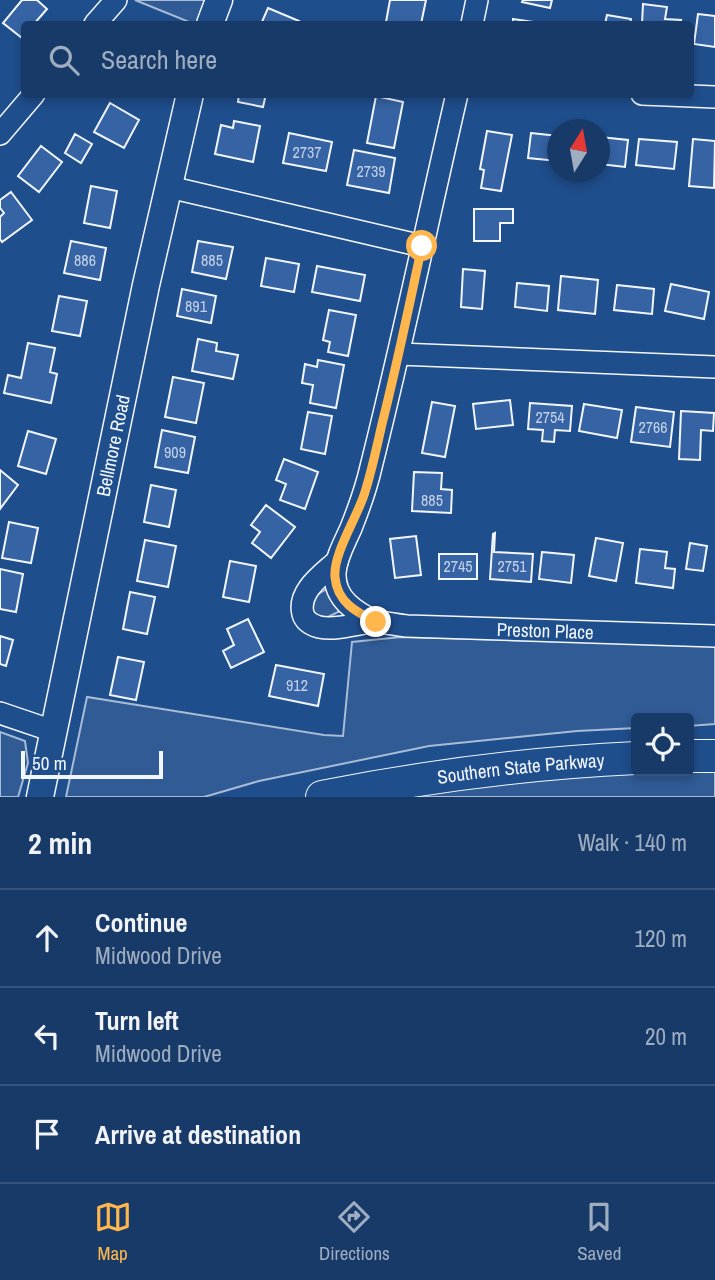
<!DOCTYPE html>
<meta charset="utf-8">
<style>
:root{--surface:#173a69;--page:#20416f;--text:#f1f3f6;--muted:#9eadc0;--line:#36547d;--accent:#ffb74d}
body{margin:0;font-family:"Archivo Narrow",sans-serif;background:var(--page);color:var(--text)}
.controls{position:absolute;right:21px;bottom:21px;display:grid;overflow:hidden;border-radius:7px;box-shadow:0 4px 10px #0003}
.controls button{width:63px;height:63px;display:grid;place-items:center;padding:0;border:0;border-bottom:2px solid var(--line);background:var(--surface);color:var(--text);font:35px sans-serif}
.compass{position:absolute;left:547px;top:119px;width:63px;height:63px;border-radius:50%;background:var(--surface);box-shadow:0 4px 10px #0003;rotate:11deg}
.scale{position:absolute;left:21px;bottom:18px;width:142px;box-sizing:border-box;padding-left:7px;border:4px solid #f2f6ff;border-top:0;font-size:19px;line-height:24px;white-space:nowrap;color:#f2f6ff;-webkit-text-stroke:5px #1f4e8c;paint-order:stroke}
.stop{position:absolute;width:21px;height:21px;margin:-16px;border:5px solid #ffb74d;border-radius:50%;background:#fff}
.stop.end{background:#ffb74d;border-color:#fff;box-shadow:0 2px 7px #0008}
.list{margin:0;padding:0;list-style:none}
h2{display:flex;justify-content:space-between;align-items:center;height:91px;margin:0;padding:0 28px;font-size:30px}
h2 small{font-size:23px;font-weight:400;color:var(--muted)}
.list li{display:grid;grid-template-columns:46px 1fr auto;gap:21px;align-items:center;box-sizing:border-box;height:98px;padding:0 28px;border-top:2px solid var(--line)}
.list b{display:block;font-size:26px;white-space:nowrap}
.list p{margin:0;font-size:23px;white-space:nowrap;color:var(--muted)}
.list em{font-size:23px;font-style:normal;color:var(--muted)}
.icon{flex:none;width:38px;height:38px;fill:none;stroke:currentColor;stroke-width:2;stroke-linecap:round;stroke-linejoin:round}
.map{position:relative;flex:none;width:715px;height:797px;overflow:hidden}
.search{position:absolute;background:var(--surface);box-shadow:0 4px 10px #0003;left:21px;right:21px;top:21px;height:77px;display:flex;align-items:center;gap:18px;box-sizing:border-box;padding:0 24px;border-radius:7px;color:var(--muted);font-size:26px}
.sheet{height:385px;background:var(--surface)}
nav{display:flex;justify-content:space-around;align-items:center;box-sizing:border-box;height:98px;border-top:2px solid var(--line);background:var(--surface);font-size:19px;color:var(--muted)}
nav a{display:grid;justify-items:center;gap:4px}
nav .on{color:var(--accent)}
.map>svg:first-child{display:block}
</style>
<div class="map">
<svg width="715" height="797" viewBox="0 0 715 797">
<rect width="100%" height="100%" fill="#1f4e8c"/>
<path fill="#305b95" stroke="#a8bbd7" stroke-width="2" d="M135 0H207L199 24H194Z
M330 587 342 610 326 618 313 615 310 603 315 596Z
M401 637 715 646V724L689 726V718H636V728L577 731 429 746 259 781 204 797H66L87 697 324 735 343 736 352 642Z
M0 732 25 741 28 763 18 797H0Z
M715 768V797H403C483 785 564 777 645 771 668 769 692 770 715 768Z"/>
<path fill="#3563a3" stroke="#f2f6ff" stroke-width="2" d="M22 0H37L47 9 34 24H24V35L22 38 3 23Z
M390 0H426L421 24H397L386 22Z
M523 0H552L550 8 522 2Z
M643 4 667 7 665 19 681 20 680 24H642Z
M268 8 299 21 297 24H261Z
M698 14 715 16V47L694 44Z
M607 15 631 19 630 24H605Z
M513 19 547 24H513Z
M239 94H266L263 107 238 102Z
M376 96 403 102 394 148 367 143Z
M110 103 139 120 124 148 94 132Z
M234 121 260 126 253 162 215 154 221 125 233 128Z
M487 131 512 135 501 191 481 188 484 170 480 169Z
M289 133 332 142 326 171 283 163Z
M531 133 558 136V161L528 158Z
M75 134 92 144 81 163 65 153Z
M600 137 628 140 625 167 600 164Z
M639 139 677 142 674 169 636 165Z
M693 139 715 141 714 188 689 186Z
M41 146 62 162 39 192 18 176Z
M354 150 395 158 389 193 347 185Z
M91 186 117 191 110 228 84 223Z
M11 192 32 220 2 242 0 239V217L4 213 0 208V200Z
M474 209H513V223H500V241H474Z
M71 241 106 248 100 280 64 273Z
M198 241 233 247 226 279 192 272Z
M266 258 299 264 294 292 261 286Z
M317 266 365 275 360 301 312 292Z
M463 269 485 271 482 309 461 307Z
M561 276 598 280 595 314 558 310Z
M517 283 549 286 547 311 515 307Z
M671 284 709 292 704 319 665 311Z
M617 285 654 289 652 314 614 310Z
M182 289 216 296 211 323 177 316Z
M59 296 87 301 80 336 52 331Z
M329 310 356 315 348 356 328 352 330 342 323 340Z
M198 339 217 343 216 351 238 355 233 379 192 371Z
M28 343 55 348 50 372 57 374 51 403 4 393 8 375 21 378Z
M318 360 344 365 336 408 310 403 313 385 302 383 305 364 317 367Z
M173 377 204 383 196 423 165 417Z
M510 400 513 425 476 429 473 404Z
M432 402 455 406 445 457 422 453Z
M530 403 572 406 570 431 555 430 554 442 542 441 543 430 528 429Z
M584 404 622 410 617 438 579 431Z
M636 407 674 412 670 447 631 442Z
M681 411 714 413 713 431 701 430 700 460 679 459Z
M308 412 332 416 325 454 301 449Z
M162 430 195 437 188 473 155 467Z
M28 431 56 439 46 474 18 466Z
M284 459 318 472 305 509 280 500 286 484 276 480Z
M0 470 18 485 0 509Z
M414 472 442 473 441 489 452 490 451 513 412 511Z
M151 485 176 490 169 527 144 522Z
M266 505 295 527 271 558 252 543 260 532 251 525Z
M9 522 38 528 31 563 2 558Z
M495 533 494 552 533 554 531 582 490 579 493 534Z
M416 536 421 575 395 578 390 539Z
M596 538 623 543 616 581 589 576Z
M145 540 176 546 168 587 137 581Z
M690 543 707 546 703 571 686 569Z
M640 549 667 552 665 568 675 569 673 588 636 583Z
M542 552 574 555 571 583 539 579Z
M439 554H477V579H439Z
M230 561 256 566 249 602 223 597Z
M0 569 23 574 16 612 0 609Z
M130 592 155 597 147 634 123 629Z
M248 619 264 652 231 668 223 651 234 645 227 629Z
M0 636 13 640 6 666 0 664Z
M118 657 144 662 136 700 110 695Z
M276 665 324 674 318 706 269 696Z"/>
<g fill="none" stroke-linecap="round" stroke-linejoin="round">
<g stroke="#f2f6ff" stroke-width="24">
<g id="minor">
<path d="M95 24 116 0"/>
<path d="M472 24 477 0"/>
<path d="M642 94 715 97"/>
<path d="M0 134 34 94"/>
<path d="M169 187 422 246"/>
<path d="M399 354 715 367"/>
<path id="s1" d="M337 561C323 574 297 591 303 614 305 621 312 625 319 627 337 631 356 623 374 622 385 622 396 625 407 626L715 636"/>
<path d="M376 622C355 612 334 599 335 573 336 557 345 542 351 528 359 508 366 489 371 467 402 344 428 219 457 94"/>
<path d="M0 713 53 731"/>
</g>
</g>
<g stroke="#f2f6ff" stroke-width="29">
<g id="major">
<path d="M210 24 219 0"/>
<path id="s2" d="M40 797 146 285 190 94"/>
</g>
</g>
<g stroke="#f2f6ff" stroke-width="34">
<g id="highway">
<path d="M689 756H715"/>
<path id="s3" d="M322 797C427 776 529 763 636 758"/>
</g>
</g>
<use href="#minor" stroke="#1f4e8c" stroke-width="21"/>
<use href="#major" stroke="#1f4e8c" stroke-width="26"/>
<use href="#highway" stroke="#1f4e8c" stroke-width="32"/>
</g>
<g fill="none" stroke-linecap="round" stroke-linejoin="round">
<path stroke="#ffb74d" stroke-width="9" d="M376 622C356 612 337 602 335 577 333 553 358 516 365 492 372 470 377 446 382 424 397 365 409 306 422 246"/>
</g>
<g text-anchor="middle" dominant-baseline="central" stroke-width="5" stroke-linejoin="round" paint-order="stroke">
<g font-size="16" fill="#c3d1e8">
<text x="307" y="152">2737</text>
<text x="371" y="171">2739</text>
<text x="85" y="260">886</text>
<text x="212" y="260">885</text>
<text x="196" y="306">891</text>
<text x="550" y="417">2754</text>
<text x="653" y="427">2766</text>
<text x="175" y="452">909</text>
<text x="432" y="500">885</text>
<text x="458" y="566">2745</text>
<text x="512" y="566">2751</text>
<text x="297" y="685">912</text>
</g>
<g font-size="19" fill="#f2f6ff" stroke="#1f4e8c">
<text stroke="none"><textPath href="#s2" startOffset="359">Bellmore Road</textPath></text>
<text stroke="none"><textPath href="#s1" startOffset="315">Preston Place</textPath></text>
<text stroke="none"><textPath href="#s3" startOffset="201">Southern State Parkway</textPath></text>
</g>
</g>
</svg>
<div class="controls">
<button><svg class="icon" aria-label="locate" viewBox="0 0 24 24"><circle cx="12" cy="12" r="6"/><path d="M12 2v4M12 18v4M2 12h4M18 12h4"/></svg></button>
</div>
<svg class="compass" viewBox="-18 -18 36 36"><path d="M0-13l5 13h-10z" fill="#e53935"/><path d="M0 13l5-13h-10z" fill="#9eadc0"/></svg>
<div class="scale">50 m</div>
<div class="stop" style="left:422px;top:246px"></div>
<div class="stop end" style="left:376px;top:622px"></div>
<div class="search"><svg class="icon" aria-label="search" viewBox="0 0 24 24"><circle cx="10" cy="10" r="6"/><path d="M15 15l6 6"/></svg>Search here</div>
</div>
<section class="sheet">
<h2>2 min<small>Walk · 140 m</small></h2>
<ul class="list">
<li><svg class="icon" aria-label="ahead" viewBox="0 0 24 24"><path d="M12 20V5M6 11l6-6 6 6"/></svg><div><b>Continue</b><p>Midwood Drive</p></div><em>120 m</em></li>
<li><svg class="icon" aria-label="left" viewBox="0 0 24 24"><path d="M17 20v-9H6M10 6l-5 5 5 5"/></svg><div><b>Turn left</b><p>Midwood Drive</p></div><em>20 m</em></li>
<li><svg class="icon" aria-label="arrive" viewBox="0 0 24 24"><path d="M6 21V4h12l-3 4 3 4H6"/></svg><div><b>Arrive at destination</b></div></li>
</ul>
</section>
<nav>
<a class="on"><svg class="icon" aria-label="map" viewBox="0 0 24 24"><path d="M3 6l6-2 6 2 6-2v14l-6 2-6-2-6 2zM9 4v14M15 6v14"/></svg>Map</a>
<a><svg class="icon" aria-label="directions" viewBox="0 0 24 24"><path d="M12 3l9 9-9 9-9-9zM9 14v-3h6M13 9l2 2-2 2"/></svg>Directions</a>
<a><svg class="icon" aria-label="saved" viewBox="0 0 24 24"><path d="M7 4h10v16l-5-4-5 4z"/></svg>Saved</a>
</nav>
